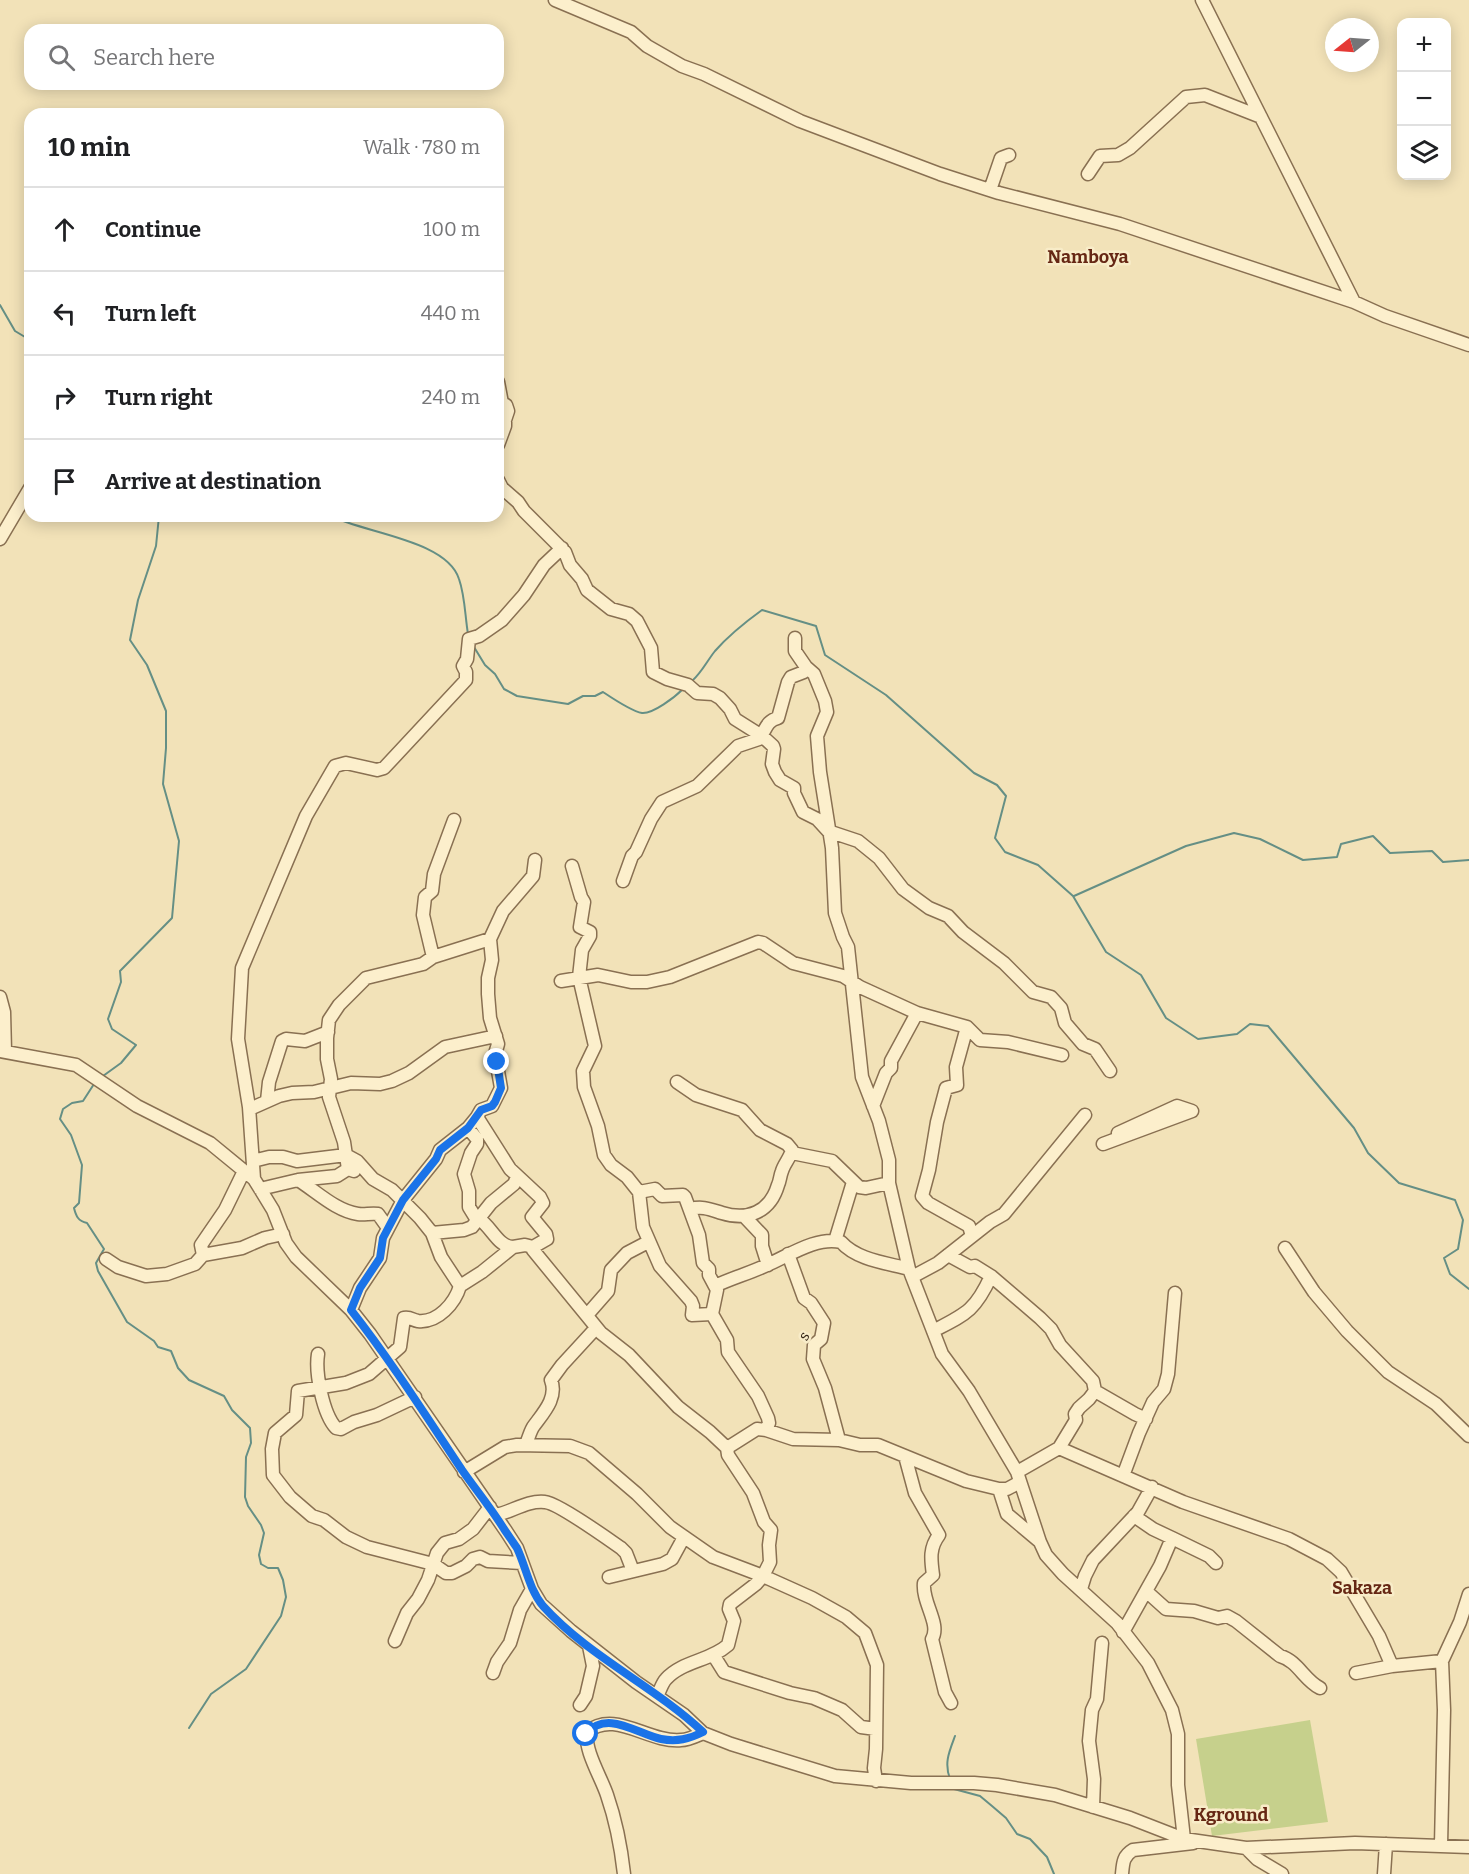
<!DOCTYPE html>
<meta charset="utf-8">
<style>
:root{--surface:#fff;--page:#f6f6f6;--text:#202124;--muted:#757577;--line:#e0e0e0}
body{margin:0;font-family:Bitter,serif;background:var(--page);color:var(--text)}
.controls{position:absolute;right:18px;top:18px;display:grid;overflow:hidden;border-radius:12px;box-shadow:0 3px 15px #0003}
.controls button{width:54px;height:54px;display:grid;place-items:center;padding:0;border:0;border-bottom:2px solid var(--line);background:var(--surface);color:var(--text);font:30px sans-serif}
.compass{position:absolute;left:1325px;top:18px;width:54px;height:54px;border-radius:50%;background:var(--surface);box-shadow:0 3px 15px #0003;rotate:253deg}
.stop{position:absolute;width:18px;height:18px;margin:-14px;border:4px solid #1a73e8;border-radius:50%;background:#fff}
.stop.end{background:#1a73e8;border-color:#fff;box-shadow:0 2px 6px #0008}
.list{margin:0;padding:0;list-style:none}
h2{display:flex;justify-content:space-between;align-items:center;height:78px;margin:0;padding:0 24px;font-size:26px}
h2 small{font-size:20px;font-weight:400;color:var(--muted)}
.list li{display:grid;grid-template-columns:39px 1fr auto;gap:18px;align-items:center;box-sizing:border-box;height:84px;padding:0 24px;border-top:2px solid var(--line)}
.list b{display:block;font-size:22px;white-space:nowrap}
.list em{font-size:20px;font-style:normal;color:var(--muted)}
.icon{flex:none;width:33px;height:33px;fill:none;stroke:currentColor;stroke-width:2;stroke-linecap:round;stroke-linejoin:round}
.map{position:relative;flex:none;width:1469px;height:1874px;overflow:hidden}
.search{position:absolute;background:var(--surface);box-shadow:0 3px 15px #0003;left:24px;top:24px;width:480px;height:66px;display:flex;align-items:center;gap:15px;box-sizing:border-box;padding:0 21px;border-radius:18px;color:var(--muted);font-size:22px}
.panel{position:absolute;background:var(--surface);box-shadow:0 3px 15px #0003;left:24px;top:108px;width:480px;height:414px;border-radius:18px}
.map>svg:first-child{display:block}
</style>
<div class="map">
<svg width="1469" height="1874" viewBox="0 0 1469 1874">
<rect width="100%" height="100%" fill="#f2e2b8"/>
<path fill="#c6d08c" d="M1310 1720 1328 1822 1212 1836 1196 1739Z"/>
<g fill="none" stroke-linecap="round" stroke-linejoin="round">
<path stroke="#658f85" stroke-width="2" d="M0 305 15 331 30 340
M331 516C364 533 447 540 459 579 465 596 465 616 468 634
M474 647 485 665 495 674 504 689 517 696 568 704 583 696H595L603 692C612 698 631 711 642 713 653 714 675 697 683 689
M692 681C702 672 707 661 715 651 729 635 744 623 762 610L816 626 825 655 886 695 974 773 997 785 1006 796 995 838 1005 852 1038 865 1073 896 1106 952 1141 975 1166 1018 1198 1039 1237 1034 1250 1024 1268 1026 1354 1128 1368 1153 1399 1183 1455 1200 1463 1220 1458 1249 1444 1258 1450 1274 1469 1289
M1074 896 1186 846 1234 833 1260 839 1303 860 1337 857 1341 844 1373 836 1390 853 1432 851 1443 862 1469 860
M103 1076 121 1063 136 1045 112 1029 108 1019 121 982 120 971 172 918 179 841 163 784 166 748V711L147 665 130 640 138 600 156 546 159 516
M94 1084 83 1101 72 1103 63 1109 60 1119 71 1135 82 1165 79 1203 74 1208C76 1216 78 1221 87 1223L104 1249 96 1263 98 1271 127 1322 154 1341 158 1347 171 1351 178 1368 189 1380 224 1396 232 1410 250 1428 251 1443 246 1457 245 1497 248 1506 261 1525 264 1533 259 1555 261 1564 268 1568H278L283 1580 286 1597 281 1616 246 1669 211 1694 189 1728
M950 1779C944 1763 949 1752 955 1736
M953 1787 954 1789 980 1796 992 1806 1006 1818 1017 1834 1030 1839 1047 1857 1054 1874"/>
<g stroke="#897052" stroke-width="15">
<path id="minor" d="M555 0 631 32 647 46 682 66 704 74 800 121 940 174 999 193 1120 224 1354 302 1385 316 1469 345
M1202 0 1354 302
M1088 174 1100 156 1118 155 1130 148 1186 97 1205 95 1261 117
M990 190 1001 158 1009 155
M498 382 502 403 506 405 508 411 505 420V426L498 445
M498 480 502 488 518 502 524 511 565 552 570 565 582 579 587 590 611 609 629 614 637 621 651 648 653 672 667 679 688 685 697 693 713 694 720 698 730 709 735 719 762 736 773 746 774 749 772 764 775 772 780 780 794 788V793L803 812 817 819 828 831 858 841 879 858 903 889 929 908 948 916 963 932 1004 963 1033 992 1051 997 1061 1008 1065 1023 1083 1044 1095 1049 1110 1071
M0 539 30 488
M795 638V651L806 667 814 674 825 701 827 712 817 736 820 772 832 848 835 913 843 937 848 947 862 1077 879 1121 889 1160V1183L909 1269 942 1354 969 1391 1017 1472 1059 1448 1076 1420 1075 1414 1079 1408 1089 1399 1095 1391
M535 860 533 876 503 911 490 939 492 960 488 978V994L490 1018 498 1044 495 1054 501 1088 492 1106 481 1110 477 1117 510 1169 540 1197 543 1203 532 1217 546 1234 547 1239 533 1247V1250L601 1333 629 1355 678 1407 710 1432 727 1448 728 1455 753 1493 764 1522 771 1530 769 1545 770 1562 763 1576 756 1584 730 1604 729 1609 734 1621 728 1645C710 1661 682 1661 666 1679 662 1683 660 1691 657 1696
M572 866 581 897 584 902 580 927 590 932V936L582 950 579 977 595 1046 583 1071 584 1087 598 1126 604 1155 611 1165 627 1177 639 1192 643 1227 660 1266 691 1301 693 1306 692 1315 712 1314 727 1340 728 1352 758 1396 768 1418 769 1423 766 1430
M623 881 632 856 636 852 651 819 662 802 697 786 738 746 759 739C766 730 766 721 778 718L788 682 791 677 804 672 806 667
M433 957 423 915 425 897 432 891 434 874 454 820
M561 981 598 975 631 982H647L670 977 758 942 763 943 793 963 843 976 860 987 917 1013 967 1027 980 1040 1008 1042 1062 1055
M0 997 4 1012 5 1051
M967 1027 956 1067 957 1085 946 1088 937 1122 929 1170 922 1196 928 1203 969 1226 972 1236
M0 1051 76 1065 137 1106 210 1143 254 1179 273 1210 286 1243 296 1257 351 1310 370 1334 506 1531 517 1548 532 1589 541 1604 571 1631 636 1682 684 1715 703 1733 731 1744 835 1776 911 1783H974L997 1785 1055 1795 1130 1818 1184 1839 1246 1848 1355 1843 1469 1847
M677 1082 696 1095 742 1110 760 1130 787 1144 792 1150C790 1158 784 1164 782 1171 780 1176 780 1181 778 1185 770 1212 748 1221 722 1213 709 1209 703 1206 690 1209
M267 1101 269 1082 282 1041 286 1039 305 1041 328 1032
M873 1106 886 1073 891 1068V1061L917 1013
M249 1107 252 1108 279 1096 292 1093 314 1092 351 1083 380 1084 392 1081 409 1073 445 1047 496 1036
M468 1128 477 1139V1144L471 1153 464 1174 469 1191V1207L477 1220
M1103 1144 1192 1111 1177 1106 1118 1133
M792 1153 832 1161 859 1187 866 1188 889 1183
M253 1161 269 1157H283L297 1161 346 1155 357 1161 373 1179 392 1190 420 1218 432 1233 441 1257 460 1286
M348 1169 344 1142 329 1097 331 1079 327 1059V1038L329 1020 339 1005 366 978 423 964 433 957 490 939
M254 1179 249 1107 238 1039 242 968 306 816 335 766 346 763 377 770 384 768 466 680V672L463 666 467 659 469 639 479 636 502 620 524 595 544 565 562 548
M298 1180C316 1191 336 1211 358 1214 364 1215 371 1213 378 1214L388 1228
M260 1189 298 1180 337 1176 348 1169 354 1171
M639 1192 655 1189 662 1196 683 1195 685 1197 699 1235 703 1263 709 1269V1275L717 1290 712 1314
M744 1216 762 1235V1246L768 1265
M479 1219C491 1226 498 1247 513 1247
M432 1233 464 1230 472 1227 491 1203 514 1184 517 1177
M835 1241 853 1182
M1285 1248 1314 1292 1347 1331 1388 1372 1436 1404 1469 1436
M788 1254 804 1298 811 1303 824 1323 821 1339 814 1345 813 1359 825 1388 839 1440
M203 1255 201 1245 225 1210 244 1171
M948 1255 970 1267 975 1266 991 1276 1040 1318 1051 1329 1060 1345 1093 1381 1095 1391 1135 1414 1146 1419
M106 1259 118 1267 146 1276 167 1274 195 1264 203 1255 242 1248 265 1238 283 1234
M912 1277 938 1263 990 1222 1004 1214 1085 1115
M715 1286C732 1278 750 1273 767 1265 788 1256 817 1236 841 1242 857 1260 887 1263 909 1269
M351 1310 360 1288 380 1258 383 1238 403 1200 436 1159 440 1150 468 1128 477 1117
M587 1315 608 1291 611 1270 627 1253 648 1242
M933 1331C966 1314 975 1311 991 1276
M318 1354C315 1373 323 1414 336 1428L341 1429 354 1422 377 1415 415 1397
M526 1445C528 1439 530 1432 533 1427 543 1413 558 1398 551 1380L562 1365 596 1328
M727 1448 757 1429 766 1430 793 1439 839 1440 860 1445H878L966 1481 999 1489H1007L1020 1482
M1059 1448 1183 1502 1289 1539 1327 1559 1341 1572 1379 1636 1392 1666
M905 1456 915 1493 939 1535C929 1548 931 1560 933 1575L924 1583C922 1603 941 1624 932 1639L945 1692 951 1703
M464 1472 505 1447 517 1445 570 1446 589 1453 637 1494 670 1527 713 1557 763 1576 812 1598 846 1617 865 1633 877 1665 876 1749 874 1768 876 1781
M1017 1472 1040 1542 1046 1555 1063 1574 1117 1623 1148 1663 1172 1710 1178 1734V1785L1184 1839
M1123 1476 1139 1433 1153 1402 1164 1389 1168 1374 1175 1293
M999 1489 1007 1514 1039 1541
M496 1515C512 1512 527 1500 545 1502 558 1503 608 1539 621 1548L626 1553 633 1571
M1172 1538 1209 1556 1216 1563
M522 1563 488 1561 480 1557 473 1559 466 1566 452 1573H446L433 1564 367 1547 346 1537 324 1520 312 1516 290 1497 273 1475 272 1449 275 1433 296 1415 298 1391 346 1383 369 1374 400 1347 404 1318C411 1317 412 1320 418 1321 438 1323 455 1303 460 1286L482 1272 513 1247 525 1245 533 1247
M609 1577 663 1564 672 1559 684 1537
M1081 1589 1085 1576 1093 1560 1138 1512 1152 1487
M1146 1591 1166 1609 1194 1611 1218 1618 1227 1616 1236 1621 1280 1656C1298 1661 1304 1680 1320 1688
M1123 1632 1160 1566 1172 1538 1153 1529 1134 1516
M395 1641 407 1613 418 1599 428 1580 437 1553 445 1543 459 1539 473 1529 490 1507
M714 1656 724 1672 790 1693 814 1698 842 1710 861 1727 876 1729
M493 1673 497 1662 510 1643 520 1610 532 1589
M1356 1673 1392 1666 1442 1661
M580 1705 586 1696 593 1666 589 1646
M1093 1807 1094 1779 1089 1741 1092 1710 1097 1699 1102 1643
M1441 1845 1444 1710 1442 1661 1460 1622 1469 1594
M1246 1848 1257 1859 1282 1874
M624 1874C621 1847 616 1821 607 1795 601 1777 584 1750 587 1732 615 1709 648 1743 681 1740 688 1740 696 1736 703 1733
M1122 1874C1123 1863 1123 1856 1133 1850L1193 1843
M1384 1874 1386 1844"/>
</g>
<use href="#minor" stroke="#fcefcc" stroke-width="12"/>
</g>
<g fill="none" stroke-linecap="round" stroke-linejoin="round">
<path stroke="#1a73e8" stroke-width="8" d="M497 1062 501 1088 495 1102 492 1106 481 1110 468 1128 440 1150 436 1159 403 1200 383 1238 380 1258 360 1288 351 1310C391 1361 426 1416 462 1470 476 1490 491 1508 504 1529 508 1535 513 1542 517 1548 526 1567 529 1589 543 1606 588 1656 654 1686 703 1732 689 1739 677 1742 661 1739 637 1734 607 1709 586 1734"/>
</g>
<g text-anchor="middle" dominant-baseline="central" stroke-width="5" stroke-linejoin="round" paint-order="stroke">
<g font-size="15" fill="#362719" stroke="#f8ecc8">
<text transform="translate(804 1336) rotate(-59)">s</text>
</g>
<g font-size="18" font-weight="bold" fill="#662714" stroke="#f8ecc8">
<text x="1088" y="257">Namboya</text>
<text x="1362" y="1588">Sakaza</text>
<text x="1231" y="1815">Kground</text>
</g>
</g>
</svg>
<div class="controls">
<button>+</button>
<button>−</button>
<button><svg class="icon" aria-label="layers" viewBox="0 0 24 24"><path d="M12 4l9 5-9 5-9-5zM3 14l9 5 9-5"/></svg></button>
</div>
<svg class="compass" viewBox="-18 -18 36 36"><path d="M0-13l5 13h-10z" fill="#e53935"/><path d="M0 13l5-13h-10z" fill="#757577"/></svg>
<div class="stop" style="left:586px;top:1734px"></div>
<div class="stop end" style="left:497px;top:1062px"></div>
<div class="search"><svg class="icon" aria-label="search" viewBox="0 0 24 24"><circle cx="10" cy="10" r="6"/><path d="M15 15l6 6"/></svg>Search here</div>
<section class="panel">
<h2>10 min<small>Walk · 780 m</small></h2>
<ul class="list">
<li><svg class="icon" aria-label="ahead" viewBox="0 0 24 24"><path d="M12 20V5M6 11l6-6 6 6"/></svg><div><b>Continue</b></div><em>100 m</em></li>
<li><svg class="icon" aria-label="left" viewBox="0 0 24 24"><path d="M17 20v-9H6M10 6l-5 5 5 5"/></svg><div><b>Turn left</b></div><em>440 m</em></li>
<li><svg class="icon" aria-label="right" viewBox="0 0 24 24"><path d="M7 20v-9h11M14 6l5 5-5 5"/></svg><div><b>Turn right</b></div><em>240 m</em></li>
<li><svg class="icon" aria-label="arrive" viewBox="0 0 24 24"><path d="M6 21V4h12l-3 4 3 4H6"/></svg><div><b>Arrive at destination</b></div></li>
</ul>
</section>
</div>
